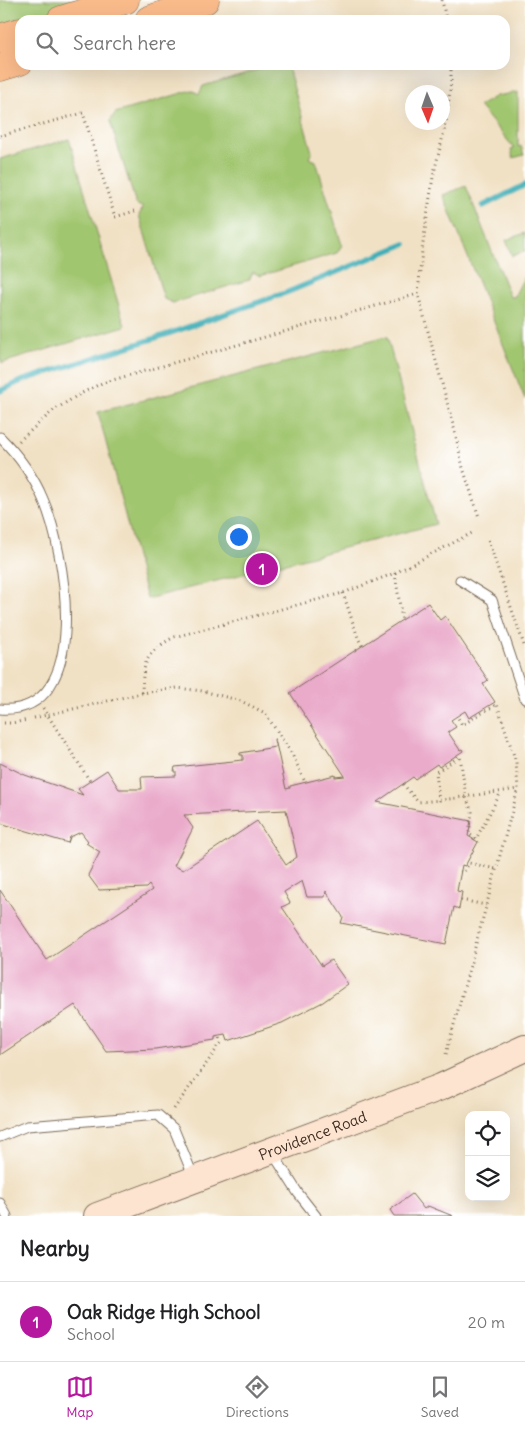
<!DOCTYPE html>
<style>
:root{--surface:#fff;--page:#f6f6f6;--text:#202124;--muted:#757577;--line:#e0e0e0;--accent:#b5179e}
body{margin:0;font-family:Delius,sans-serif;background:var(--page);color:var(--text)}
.controls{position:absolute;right:15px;bottom:15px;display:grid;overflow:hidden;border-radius:10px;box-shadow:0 5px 20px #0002}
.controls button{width:45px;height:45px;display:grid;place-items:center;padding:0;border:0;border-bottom:1px solid var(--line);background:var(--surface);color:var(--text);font:25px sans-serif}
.compass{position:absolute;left:405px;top:85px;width:45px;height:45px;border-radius:50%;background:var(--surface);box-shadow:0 5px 20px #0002;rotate:178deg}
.you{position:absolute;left:238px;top:536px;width:18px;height:18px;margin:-12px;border:4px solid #fff;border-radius:50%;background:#1a73e8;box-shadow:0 0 0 8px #1a73e833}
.badge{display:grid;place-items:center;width:32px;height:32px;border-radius:50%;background:var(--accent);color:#fff;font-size:16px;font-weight:700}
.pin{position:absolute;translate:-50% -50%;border:2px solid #fff;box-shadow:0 1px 5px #0006}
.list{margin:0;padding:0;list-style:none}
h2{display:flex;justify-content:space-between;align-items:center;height:65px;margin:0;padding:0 20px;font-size:21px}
h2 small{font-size:16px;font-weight:400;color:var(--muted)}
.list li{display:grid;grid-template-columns:32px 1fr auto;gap:15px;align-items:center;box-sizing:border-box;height:80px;padding:0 20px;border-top:1px solid var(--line)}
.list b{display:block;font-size:19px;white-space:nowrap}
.list p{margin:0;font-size:16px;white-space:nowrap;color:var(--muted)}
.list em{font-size:16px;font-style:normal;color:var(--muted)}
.icon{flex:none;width:28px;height:28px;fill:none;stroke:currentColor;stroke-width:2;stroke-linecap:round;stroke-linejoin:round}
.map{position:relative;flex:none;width:525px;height:1216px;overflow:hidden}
.search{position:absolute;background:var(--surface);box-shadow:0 5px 20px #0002;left:15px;right:15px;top:15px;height:55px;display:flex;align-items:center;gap:12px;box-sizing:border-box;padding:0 18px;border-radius:15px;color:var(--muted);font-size:19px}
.sheet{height:145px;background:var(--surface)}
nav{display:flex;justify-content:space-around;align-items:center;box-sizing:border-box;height:70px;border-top:1px solid var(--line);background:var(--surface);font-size:14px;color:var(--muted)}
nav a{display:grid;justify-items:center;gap:2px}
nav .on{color:var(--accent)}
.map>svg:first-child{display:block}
</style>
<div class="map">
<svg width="525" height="1216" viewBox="0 0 525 1216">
<rect width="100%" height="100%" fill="#fff"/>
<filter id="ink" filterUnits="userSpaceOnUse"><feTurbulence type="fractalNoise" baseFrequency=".02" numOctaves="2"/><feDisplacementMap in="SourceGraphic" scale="10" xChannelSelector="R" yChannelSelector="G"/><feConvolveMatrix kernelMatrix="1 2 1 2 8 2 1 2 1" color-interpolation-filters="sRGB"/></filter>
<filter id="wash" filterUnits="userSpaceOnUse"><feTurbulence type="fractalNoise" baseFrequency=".0096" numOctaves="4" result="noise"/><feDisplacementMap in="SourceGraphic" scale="20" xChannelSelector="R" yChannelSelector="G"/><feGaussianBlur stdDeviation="1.12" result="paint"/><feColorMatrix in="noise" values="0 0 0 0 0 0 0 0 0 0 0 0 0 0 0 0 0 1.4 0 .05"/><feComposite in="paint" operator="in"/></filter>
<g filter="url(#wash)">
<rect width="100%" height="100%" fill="#f1e1c4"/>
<path fill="#a1c670" stroke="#6e7847" d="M0 0H90L26 20H20L0 27Z
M274 65H284L288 67 312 152 309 158 316 161 342 245 337 253 260 276 253 272 249 280 173 303 164 299 139 215 143 208 136 204 110 121 115 113 192 90 199 94 203 86Z
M518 92V147L521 146 524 155 513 158 511 150 514 148 479 106 496 96Z
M69 139 125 326 2 363 0 357V159Z
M466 186 510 297H514L525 275V399L443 195Z
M525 233V251L512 256 506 240Z
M387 336 436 524 147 599 98 412Z"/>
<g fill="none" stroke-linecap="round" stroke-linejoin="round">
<path stroke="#3fafb8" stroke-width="5.5" d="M483 206 525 185
M0 391 21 381 162 336 288 292 405 244"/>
</g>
<g id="blocks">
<path fill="#eaaaca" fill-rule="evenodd" d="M428 603 440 620 445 616 488 680 483 684 495 702 469 718 465 711 451 720 456 727 448 732 460 750 462 749 463 751 439 767 437 764 415 779 413 777 377 802 471 821 468 836 478 842 465 866 462 865 457 891 462 892 459 909 454 907 446 944 341 923 343 917 326 891 325 897H307L302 881 284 892 290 903 282 907 322 966 331 960 348 984 323 1002 282 1023 228 1041 226 1035 215 1037V1040L155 1049 106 1051 75 1005 0 1055V890L47 960 152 890 149 885 146 888 99 890 88 875 100 852 86 843 88 841 81 832 70 837 68 843 0 823V763L25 775 83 795 78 789 107 770 119 789H142L141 777 176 776V771H174L175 767 243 760V755H240V753L275 747 274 739H275L286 789 290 788V786L335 775V777L345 776 290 693ZM286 810 297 857 286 865 257 821 183 870 174 866 193 828 184 815Z
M412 1194 424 1209 428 1206 453 1216H394L390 1210Z"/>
</g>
</g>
<g filter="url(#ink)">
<use href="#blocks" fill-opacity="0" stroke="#7b6a58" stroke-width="1"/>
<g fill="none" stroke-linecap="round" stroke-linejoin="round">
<g stroke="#7b6a58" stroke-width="11">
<path id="lane" d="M0 437C18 455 33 475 43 499 65 549 95 716 0 709
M460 580 492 600 525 699
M0 1137 27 1126 158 1115 174 1129 194 1178
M272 1152 298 1193 316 1216
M0 1203 7 1216"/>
</g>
<g stroke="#7b6a58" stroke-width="28">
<g id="secondary">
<path id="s1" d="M97 1216 441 1087 525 1048"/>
</g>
</g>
<g stroke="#7b6a58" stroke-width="29">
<path id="highway" d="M61 20 125 0
M149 20 205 0
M0 38 20 32
M0 67 20 61"/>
</g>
<path stroke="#7b6a58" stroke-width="3" stroke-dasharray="1 4" stroke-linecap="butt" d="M442 0 446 20
M451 65V82L446 123 433 177 422 250 418 294 454 428 463 468 479 517
M0 136 83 113 115 217 135 211
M19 441 54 410 80 394 102 383 418 294
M488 540 525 648
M395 573 402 620
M343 593 358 638 362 646
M142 693C143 662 145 653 174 637L343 593 395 573 472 533
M43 708 90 781
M34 718 142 693 177 688 203 691 241 701 265 713 292 754 305 782
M4 723H12L28 720
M403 784 418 802 442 800 518 789
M439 801 436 772 460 756 466 797 472 812 469 834 476 839 501 792
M460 872H464L469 863 496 869
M461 900 486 905
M446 1054 518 789 516 762 497 704 462 725 457 716
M174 1109 221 1043 220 1037"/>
<use href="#lane" stroke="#fff" stroke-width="9"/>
<use href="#secondary" stroke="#fde4d1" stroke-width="26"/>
<use href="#highway" stroke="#fabb8b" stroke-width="28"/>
</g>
</g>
<g text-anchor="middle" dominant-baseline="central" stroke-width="4.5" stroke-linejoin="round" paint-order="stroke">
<g font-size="15" fill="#3b2a1e" stroke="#fff">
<text stroke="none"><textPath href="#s1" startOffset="230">Providence Road</textPath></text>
</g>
</g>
</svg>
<div class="controls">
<button><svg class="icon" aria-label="locate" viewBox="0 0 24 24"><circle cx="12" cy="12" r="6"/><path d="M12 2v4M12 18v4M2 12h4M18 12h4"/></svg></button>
<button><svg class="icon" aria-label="layers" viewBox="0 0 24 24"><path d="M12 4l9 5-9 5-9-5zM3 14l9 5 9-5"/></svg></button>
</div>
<svg class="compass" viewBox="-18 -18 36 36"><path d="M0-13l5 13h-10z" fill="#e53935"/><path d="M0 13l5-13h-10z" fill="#757577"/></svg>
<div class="you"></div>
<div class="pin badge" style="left:262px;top:569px">1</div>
<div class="search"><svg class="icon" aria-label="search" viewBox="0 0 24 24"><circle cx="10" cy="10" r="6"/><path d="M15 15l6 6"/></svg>Search here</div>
</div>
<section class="sheet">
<h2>Nearby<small></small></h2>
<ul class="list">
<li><span class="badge">1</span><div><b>Oak Ridge High School</b><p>School</p></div><em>20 m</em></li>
</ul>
</section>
<nav>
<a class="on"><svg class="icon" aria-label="map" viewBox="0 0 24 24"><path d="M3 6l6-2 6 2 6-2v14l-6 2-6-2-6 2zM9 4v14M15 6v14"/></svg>Map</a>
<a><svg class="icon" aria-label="directions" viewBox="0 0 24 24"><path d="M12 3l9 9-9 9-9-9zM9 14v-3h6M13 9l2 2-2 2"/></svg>Directions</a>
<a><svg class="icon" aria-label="saved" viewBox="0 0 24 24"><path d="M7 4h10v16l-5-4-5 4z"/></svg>Saved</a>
</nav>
